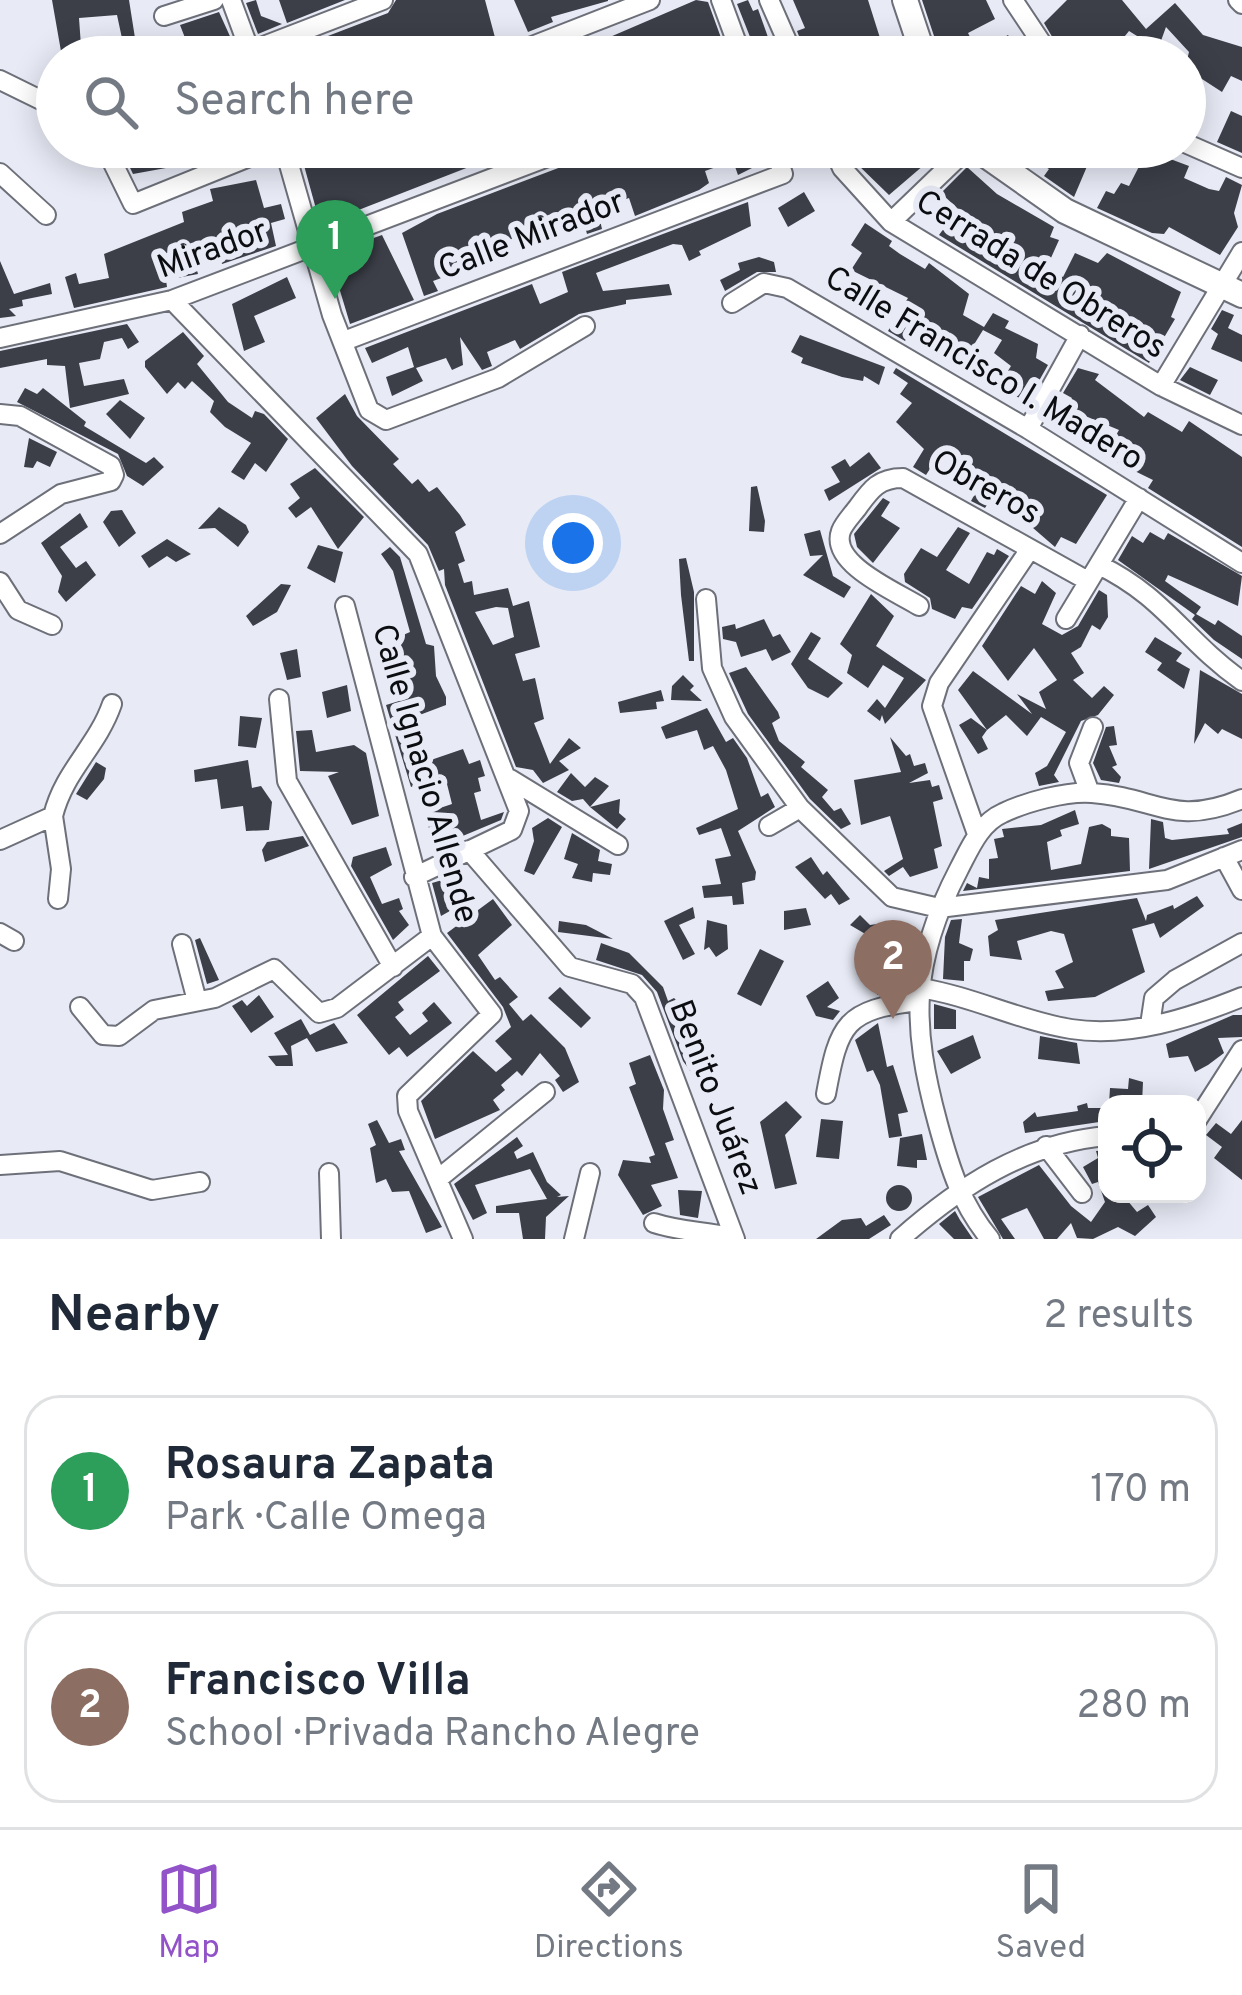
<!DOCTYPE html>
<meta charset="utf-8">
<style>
:root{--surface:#fff;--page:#f2f2f3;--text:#1f2937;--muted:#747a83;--line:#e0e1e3;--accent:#9353c8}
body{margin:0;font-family:Overpass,sans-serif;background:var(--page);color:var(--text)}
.controls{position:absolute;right:36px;bottom:36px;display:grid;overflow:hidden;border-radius:24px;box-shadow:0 6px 30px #0003}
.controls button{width:108px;height:108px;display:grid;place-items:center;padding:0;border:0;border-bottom:3px solid var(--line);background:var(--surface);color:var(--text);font:60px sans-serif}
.you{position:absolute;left:573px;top:543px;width:42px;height:42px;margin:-30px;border:9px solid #fff;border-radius:50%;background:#1a73e8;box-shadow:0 0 0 18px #1a73e833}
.badge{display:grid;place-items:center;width:78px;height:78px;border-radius:50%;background:var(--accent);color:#fff;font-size:39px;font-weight:700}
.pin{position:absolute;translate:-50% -99px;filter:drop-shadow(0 3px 6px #0008)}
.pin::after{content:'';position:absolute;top:63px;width:42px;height:36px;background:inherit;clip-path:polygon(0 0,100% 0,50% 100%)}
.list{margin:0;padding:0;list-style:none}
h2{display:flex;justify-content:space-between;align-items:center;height:156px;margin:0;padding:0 48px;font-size:51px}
h2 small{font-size:39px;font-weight:400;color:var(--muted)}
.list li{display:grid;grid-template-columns:78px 1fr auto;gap:36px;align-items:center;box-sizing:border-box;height:192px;margin:0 24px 24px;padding:0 24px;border:3px solid var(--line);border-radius:36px}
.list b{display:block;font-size:45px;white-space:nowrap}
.list p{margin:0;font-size:39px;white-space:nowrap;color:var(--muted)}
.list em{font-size:39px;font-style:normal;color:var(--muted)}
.icon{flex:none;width:66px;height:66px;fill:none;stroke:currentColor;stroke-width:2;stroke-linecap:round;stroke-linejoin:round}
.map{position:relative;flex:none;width:1242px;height:1239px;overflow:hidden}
.search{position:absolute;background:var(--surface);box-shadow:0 6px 30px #0003;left:36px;right:36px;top:36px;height:132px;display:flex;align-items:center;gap:30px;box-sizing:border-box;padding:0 42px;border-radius:66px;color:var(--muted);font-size:45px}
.sheet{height:588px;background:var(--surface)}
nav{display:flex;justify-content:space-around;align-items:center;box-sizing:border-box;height:168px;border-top:3px solid var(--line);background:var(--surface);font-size:33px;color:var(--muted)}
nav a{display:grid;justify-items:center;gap:6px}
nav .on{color:var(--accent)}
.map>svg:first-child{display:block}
</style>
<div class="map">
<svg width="1242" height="1239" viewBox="0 0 1242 1239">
<rect width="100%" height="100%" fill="#e8ebf6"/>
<path fill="#3c3f48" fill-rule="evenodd" d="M52 0H129L138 57H62ZM117 15 123 43 81 46 79 18Z
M256 0 261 16 282 24 258 34 246 3Z
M279 0H345L287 23Z
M396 0H485L497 45 462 57H273L388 13Z
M514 0H608V1L551 17 553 22 528 32Z
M696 0 708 2 728 57H711L702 39 678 43 652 52 653 57H608L603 40Z
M748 0 753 11 758 9 775 57H758L737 4Z
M793 0H868L886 57H807L797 31 805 28Z
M922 0H986L995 19 968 33 978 53 1008 35 1022 57H941Z
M1067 0H1122L1146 29 1175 3 1203 35 1242 47V81L1231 76 1222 92 1185 68 1189 52 1166 27 1158 49 1129 31 1108 57H1095L1082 43 1064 57 1044 23Z
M219 12 233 43 222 56 152 57 187 43 180 25Z
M1185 91 1205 100 1194 132 1185 128Z
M1231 111 1242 116V153L1217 142Z
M120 147H158L166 168 133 174Z
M313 147H518V148L338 218 336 211 318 216 300 151Z
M614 147H749L756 166 738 175 733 161 705 171 709 183 699 190 635 216 629 198 605 206 608 217 600 220 602 229 587 234 584 223 530 244 528 233 509 240 481 253 475 266 433 281 438 291 424 296 402 233 437 214Z
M848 147H877L881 165 896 154 900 160 914 147H945L889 195 854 161Z
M1005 147H1103L1097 160 1091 157 1074 197 1044 176 1049 169 1032 159 1028 164Z
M1149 147H1160L1157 154 1189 166 1184 178 1209 189 1219 191 1226 177 1242 185 1234 213 1238 227 1220 255 1169 227 1164 234 1152 233 1097 208 1106 191 1114 194 1121 183 1129 186Z
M967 167 997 194 1054 227 1050 237 1059 240 1046 269 1063 277 1075 253 1098 263 1107 253 1181 292 1171 317 1175 319 1149 363 939 235 958 209 941 193Z
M256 180 264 208 281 204 285 219 271 223 276 246 222 264 220 255 195 263 198 274 166 280 167 287 74 308 65 277 76 273 79 284 109 278 104 254 184 222 182 212 213 201 210 189Z
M804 192 815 211 788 227 778 208Z
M748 202 751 226 699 251 701 255 689 261 682 245 673 244 596 273 603 291 669 284 672 295 626 300V304L579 314 520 349 515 340 487 352 492 366 482 370 460 337 463 365 452 370 446 358 416 368 423 381 392 396 386 377 414 367 408 347 372 363 365 348 532 284 540 304 568 292 562 272Z
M865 223 892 241 889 246 900 254 925 269 929 263 969 294 963 315 984 327 993 313 1009 321 1005 328 1038 344 1036 358 1048 365 1027 402 998 387 1011 366 994 353 1002 340 983 330 970 351 987 360 980 372 916 324 905 341 888 331 908 298 851 270 862 253 851 245Z
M382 235 414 300 350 324 329 254Z
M759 257 774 262 776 272H757L725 291 720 280 740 270 738 263Z
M0 261 14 294 50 283 52 294 22 300 23 306 9 309 16 316 0 318Z
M287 277 296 298 254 316 265 342 244 351 232 304Z
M1222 310 1234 315 1228 328 1242 335V362L1211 349 1218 334 1211 329Z
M127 324 139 342 128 349 122 338 104 342 100 359 79 363 84 386 124 379 129 394 70 408 65 366 47 365V359L0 368V351Z
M183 332 204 356 197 364 228 402 252 418 255 411 264 414 288 439 266 472 255 463 244 480 231 472 251 443 225 427 210 412 214 401 192 381 185 389 178 382 167 394 145 367V361Z
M800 335 885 367 879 385 864 376 863 381 842 377 801 363 803 358 791 352Z
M1190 367 1218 380 1210 395 1180 380Z
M896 368 1107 495 1076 544 1061 537 1055 547 1010 508 991 498 985 508 971 501 977 490 956 478 962 464 944 447 926 475 913 467 924 449 896 422 912 403 900 394 908 383 893 373Z
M1078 368 1099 374 1095 380 1144 417 1148 412 1182 432 1189 421 1242 457V547L1148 488 1153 480 1104 456 1119 430 1066 408 1072 398 1063 393Z
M25 388 37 394 43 388 86 422 84 426 146 463 154 457 164 467 143 486 127 476 118 454 17 402Z
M345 394 357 416 399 459 393 464 412 484 418 479 429 492 437 487 460 515 466 525 455 532 465 561 458 564 464 583 472 581 474 595 508 588 513 606 529 601 540 647 515 654 523 681 535 678 544 719 534 723 550 764 569 738 581 748 559 761 569 770 543 783 533 770 516 767 445 585 444 569 439 571 428 545 352 466 316 418ZM496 607 508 608 514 637 493 645 475 612Z
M120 400 145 418 130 439 106 414Z
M29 438 57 452 50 467 37 461 33 468 24 467Z
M869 452 881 468 829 501 824 490 840 482 831 467 845 459 850 467Z
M315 468 364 517 338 549 311 507 296 518 288 508 300 498 290 484Z
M757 486 765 521 764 532 749 531 751 487Z
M883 498 890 502 881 516 900 528 873 563 857 547 854 534Z
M219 507 246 525 249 532 238 547 215 528 198 529Z
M122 510 136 533 119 547 103 522 111 511Z
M80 513 88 527 60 547 76 568 86 561 96 575 66 602 58 592 62 576 41 543Z
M958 527 970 533 946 570 969 584 987 552 994 555 997 549 1009 556 972 609 962 607 955 619 932 609 930 598 905 582 904 574 921 548 937 557Z
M820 530 833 576 851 587 844 598 803 575 823 555 810 556 804 534Z
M1150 532 1164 540 1168 533 1242 576 1238 606 1168 575 1165 581 1201 607 1196 614 1215 625 1218 620 1242 636V659L1214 640 1192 619 1195 615 1118 560 1132 536 1143 543Z
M167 539 191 554 176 562 167 556 149 568 141 556Z
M318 545 343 552 335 583 307 568Z
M390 547 400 557 426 644 434 646 436 676 446 697V705L401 722 408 741 423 742 428 761 463 749 469 764 480 760 485 776 478 778 481 791 474 793 481 820 504 812 501 820 434 848 425 813 452 804 445 776 411 787 386 705 409 698 394 639 410 632 393 571 381 554Z
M686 558 694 592V661H689L681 595 679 559Z
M1042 581 1056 593 1042 624 1062 635 1078 626 1099 590 1107 595 1108 617 1100 630 1092 625 1081 647 1071 653 1084 673 1073 680 1092 698 1104 686 1114 695 1098 715 1081 721 1054 775 1059 782 1039 786 1035 773 1047 766 1066 732 1041 717 1027 736 1006 715 987 730 958 690 973 671 1032 714 1017 694 1046 709 1039 692 1057 680 1034 648 1008 681 982 646 1021 586 1035 594Z
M281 584 291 585 277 612 253 626 246 616Z
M871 594 894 616 876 646 926 680 885 724 882 715 880 721 867 711 877 699 885 708 904 678 883 665 868 688 847 673 852 655 840 644Z
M764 619 773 637 780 634 791 652 772 661 766 649 741 657 736 642 723 639 722 627 735 624 736 629Z
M811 632 821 638 808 659 843 683 828 698 808 688 791 664Z
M1155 637 1182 653 1176 661 1190 669 1184 689 1157 670 1162 663 1145 652Z
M297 649 301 677 287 680 280 653Z
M746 667 778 712 780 718 772 723 779 741 805 762 801 767 828 790 822 797 834 811 841 808 851 824 841 829 810 799 748 714 729 673Z
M1200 670 1242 694V739L1222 729 1218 734 1205 723 1194 744Z
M683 675 694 686 690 690 702 701 671 700 672 686Z
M347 685 351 711 327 718 322 692Z
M661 690 664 701 656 702 657 709 620 713 618 702Z
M707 708 726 742 733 738 747 758 761 797 768 793 775 807 738 831 756 872 755 880 742 883 744 904 733 905 732 896 704 898 702 886 721 884 715 859 731 856 721 828 699 835 696 828 738 809 726 770 713 746 704 750 697 730 666 739 661 727Z
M240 716 262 718 256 748 238 746Z
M971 718 987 730 982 737 988 749 978 754 959 725Z
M1114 726 1117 745 1109 746 1117 765 1112 767 1121 777 1119 783 1101 780 1093 763 1106 727Z
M312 730 316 752 354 745 366 753 379 816 352 825 328 776 339 772 300 771 296 731Z
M890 737 906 756 910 754 914 766 925 763 928 773 909 783 930 780 932 787 939 785 943 799 933 802 942 846 934 849 938 868 910 877 903 867 889 876 884 871 903 859 890 816 861 825 854 780 901 772Z
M248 760 252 788 261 786 272 802 269 830 246 831 243 806 221 809 217 779 195 782 194 770Z
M96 762 106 768 104 779 87 800 76 794Z
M571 773 585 787 595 777 609 786 590 807 583 799 572 801 557 792Z
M620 799 619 813 626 819 617 829 590 807Z
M1075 810 1079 824 1060 830 1062 836 1047 842 1051 870 1081 864 1089 827 1102 824 1111 829V836L1129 838 1130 871 963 891 967 883 977 888 979 877 989 879V859L998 858 994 839 1004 837 1002 829 1041 825Z
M548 818 562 827 534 875 524 871 534 841 532 828Z
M1151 819 1163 822 1165 838 1172 840 1229 834 1227 829 1242 823V837L1149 869Z
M572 833 600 850 598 861 612 864 610 875 593 873 592 882 572 878 578 864 564 859Z
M303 836 309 846 265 862 262 850 267 842Z
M386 847 392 865 370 877 382 904 399 898 403 909 399 911 409 925 393 940 351 866 353 857Z
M811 857 823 875 827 871 850 899 839 905 831 894 825 899 795 867Z
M449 878 457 907 441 916 432 883Z
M1197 896 1204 906 1160 938 1154 923 1132 929 1145 972 1095 997 1048 1001 1045 991 1064 988 1055 971 1073 962 1064 934 1051 931 1017 941 1022 960 990 956 988 936 998 930 995 920 1137 898 1146 921 1147 915 1173 905 1174 909Z
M493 899 512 925 478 955 495 980 500 977 518 997 509 1004 523 1021 531 1014 565 1048 579 1082 563 1092 555 1080 560 1076 540 1053 522 1076 517 1071 501 1085 505 1090 493 1100 500 1110 435 1139 421 1101 473 1051 496 1072 512 1059 495 1041 511 1027 503 1007 447 933Z
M693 907 695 918 679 925 695 954 683 960 664 921Z
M806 908 811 925 784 930V911Z
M860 915 870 925 899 921 908 964H902L904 986 898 990 877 995 879 942 850 925Z
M962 919 959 943 973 949 970 961H964V981L943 979 945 937 951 920Z
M707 920 727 925 728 949 716 957 709 947 704 950Z
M559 921 586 925 613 939 558 932Z
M200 938 219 980 207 984 195 940Z
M601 943 629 953 663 987 668 1001 674 998 680 1004 697 1033 689 1039 704 1066 691 1072 683 1061 657 992 642 975 596 960Z
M760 949 784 961 761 1006 737 994Z
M428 956 440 971 398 1002 404 1010 395 1017 410 1035 428 1021 422 1013 434 1002 452 1023 407 1057 399 1047 389 1055 357 1015Z
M828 981 839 998 827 1007 840 1011 833 1020 816 1016 806 996Z
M560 987 591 1018 581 1028 548 998Z
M259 995 274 1017 251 1033 232 1006 242 1000 247 1006Z
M934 1004 956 1010V1029H934Z
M1233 1015H1242V1037L1218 1038 1224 1053 1208 1065 1195 1072 1188 1056 1169 1058 1166 1044Z
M301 1019 310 1035 334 1023 348 1043 316 1052 307 1038 291 1046 293 1066H276L268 1056 288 1055 274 1033Z
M878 1023 887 1067 893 1065 908 1112 898 1114 902 1136 889 1138 880 1085 873 1070 867 1072 855 1040Z
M973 1035 981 1058 951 1074 937 1051Z
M1040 1036 1077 1043 1080 1064 1038 1059Z
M650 1055 664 1090 663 1109 674 1140 665 1143 678 1178 651 1185 662 1206 643 1215 618 1175 623 1160 651 1163 649 1157 655 1155 629 1087 636 1084 629 1063Z
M1129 1078 1143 1082 1142 1104H1109L1110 1088 1128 1089Z
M786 1101 802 1117 785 1135 797 1184 775 1189 760 1122Z
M1087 1103 1088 1108H1106V1121L1025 1133 1023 1122 1035 1112 1037 1117 1078 1111 1077 1106Z
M821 1119 843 1121 839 1159 816 1157Z
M377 1120 389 1143 401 1139 405 1150 399 1151 442 1227 426 1233 409 1191 392 1192 386 1179 376 1183 370 1148 376 1145 368 1124Z
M1242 1120V1180L1214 1158 1222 1147 1206 1135 1216 1123 1231 1134Z
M922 1134 927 1160H917V1168L897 1166 900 1138Z
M517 1137 523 1146 514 1152 517 1159 533 1152 547 1182 561 1195 557 1197 569 1196 546 1217 545 1239H523L519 1213H496V1206L547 1199 530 1169 475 1185 487 1213 473 1220 454 1184Z
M1107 1150V1194H1122L1137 1212 1148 1205 1156 1217 1135 1236 1118 1227 1093 1239 1077 1238 1071 1223 1057 1239H1044L1027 1208 1001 1219 1015 1239H1003L978 1197 1039 1165 1071 1206 1091 1222 1105 1202 1098 1182 1092 1184 1083 1167 1098 1158 1096 1151Z
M886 1198a13 13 0 1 1 26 0a13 13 0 1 1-26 0Z
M678 1190 702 1191 698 1218 680 1215Z
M955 1211 960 1220 973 1239H954L939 1224Z
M884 1215 891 1225 869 1239H816L842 1220 861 1218 866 1226Z"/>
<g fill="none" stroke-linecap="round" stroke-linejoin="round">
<g stroke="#6d7079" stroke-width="22">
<path id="minor" d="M231 0 252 57
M721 0 742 57
M769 0 794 57
M1013 0 1051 57
M1238 0 1242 4
M164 16 214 0
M235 57 383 0
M504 57 650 0
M0 80 57 108
M1185 143 1242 168
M105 147 133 204 274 147
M284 147 332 315 369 410 386 420 498 378 585 326
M833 147 842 168 891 222 1161 386 1242 425
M0 173 46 215
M891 222 969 147
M172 300 418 554 519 811 512 830 414 877
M732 303 764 283 787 288 1028 429 1242 563
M0 338 172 300 574 147
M344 341 783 174 774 147
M1161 386 1242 252
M0 414 20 416 111 466 114 475 111 481 61 494 0 534
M1028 429 1080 335
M1099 565C1165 597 1184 640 1242 681
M0 582 18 610 52 625
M706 599 712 668 734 717 800 808 892 897 939 908 1167 880 1242 850
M345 606 432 936 492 1014 407 1096 408 1111 463 1239
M919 606C897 592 829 564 841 531 844 523 853 514 858 507 871 489 879 478 903 478L1088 581
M1066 619 1139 498
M279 699 287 781 393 967
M510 779 618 845
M1090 793 1079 763 1093 727
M53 816 61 869 58 899
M769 826 800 808
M977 834 932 706 939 683 1030 549
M0 840 53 816C64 771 97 747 112 704
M469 850 570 967 632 984 644 997 735 1239
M1224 857 1242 890
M0 933 14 941
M182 944 197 1001
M920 988C972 996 1020 1021 1071 1029 1129 1038 1190 1018 1242 997
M80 1007 103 1035 119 1036 154 1010 215 998 274 969 319 1013 337 1008 432 936
M1150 1025 1154 998 1175 980 1242 943
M826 1094C839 1023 845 1010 918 1001
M1197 1120 1242 1050
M1046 1146 1082 1193
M0 1165 60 1161 152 1190 200 1182
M329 1173 331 1239
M438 1179 545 1092
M654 1223C682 1232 705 1231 734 1238
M574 1239 590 1173
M900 1239C960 1186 1025 1143 1107 1136
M990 1239C961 1204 950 1168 938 1124 911 1025 910 963 959 869 970 848 980 823 1003 813 1026 802 1066 791 1092 793 1156 797 1172 828 1242 799"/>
</g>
<g stroke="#6d7079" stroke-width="28">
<path id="major" d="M905 0 924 57
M974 147 1065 211 1242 295"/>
</g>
<use href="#minor" stroke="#fff" stroke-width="18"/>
<use href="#major" stroke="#fff" stroke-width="24"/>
</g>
<g text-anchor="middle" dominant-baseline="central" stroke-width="12" stroke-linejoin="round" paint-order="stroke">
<g font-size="33" fill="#0c0d11" stroke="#e8ebf6">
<text transform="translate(532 237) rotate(-21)">Calle Mirador</text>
<text transform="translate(213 251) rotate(-20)">Mirador</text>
<text transform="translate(1040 276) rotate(32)">Cerrada de Obreros</text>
<text transform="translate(983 370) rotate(31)">Calle Francisco I. Madero</text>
<text transform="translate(985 489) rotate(29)">Obreros</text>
<text transform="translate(423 774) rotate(74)">Calle Ignacio Allende</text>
<text transform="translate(714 1098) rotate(69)">Benito Juárez</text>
</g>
</g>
</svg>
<div class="controls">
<button><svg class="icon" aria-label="locate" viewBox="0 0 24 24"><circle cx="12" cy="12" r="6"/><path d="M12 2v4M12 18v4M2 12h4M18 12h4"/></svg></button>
</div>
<div class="you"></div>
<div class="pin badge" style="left:335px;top:299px;background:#2e9e5b">1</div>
<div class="pin badge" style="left:893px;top:1019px;background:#8d6e63">2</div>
<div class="search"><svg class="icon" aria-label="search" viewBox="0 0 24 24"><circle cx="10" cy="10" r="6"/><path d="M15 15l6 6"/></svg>Search here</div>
</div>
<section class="sheet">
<h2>Nearby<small>2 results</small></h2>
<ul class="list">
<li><span class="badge" style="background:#2e9e5b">1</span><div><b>Rosaura Zapata</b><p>Park · Calle Omega</p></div><em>170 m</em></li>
<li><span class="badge" style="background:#8d6e63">2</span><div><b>Francisco Villa</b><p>School · Privada Rancho Alegre</p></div><em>280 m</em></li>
</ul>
</section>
<nav>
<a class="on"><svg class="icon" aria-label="map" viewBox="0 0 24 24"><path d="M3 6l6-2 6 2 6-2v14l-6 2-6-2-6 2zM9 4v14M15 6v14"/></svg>Map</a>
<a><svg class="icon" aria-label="directions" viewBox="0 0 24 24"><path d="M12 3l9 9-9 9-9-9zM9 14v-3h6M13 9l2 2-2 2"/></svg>Directions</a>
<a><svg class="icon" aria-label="saved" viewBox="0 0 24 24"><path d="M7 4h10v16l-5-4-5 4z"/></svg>Saved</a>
</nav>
